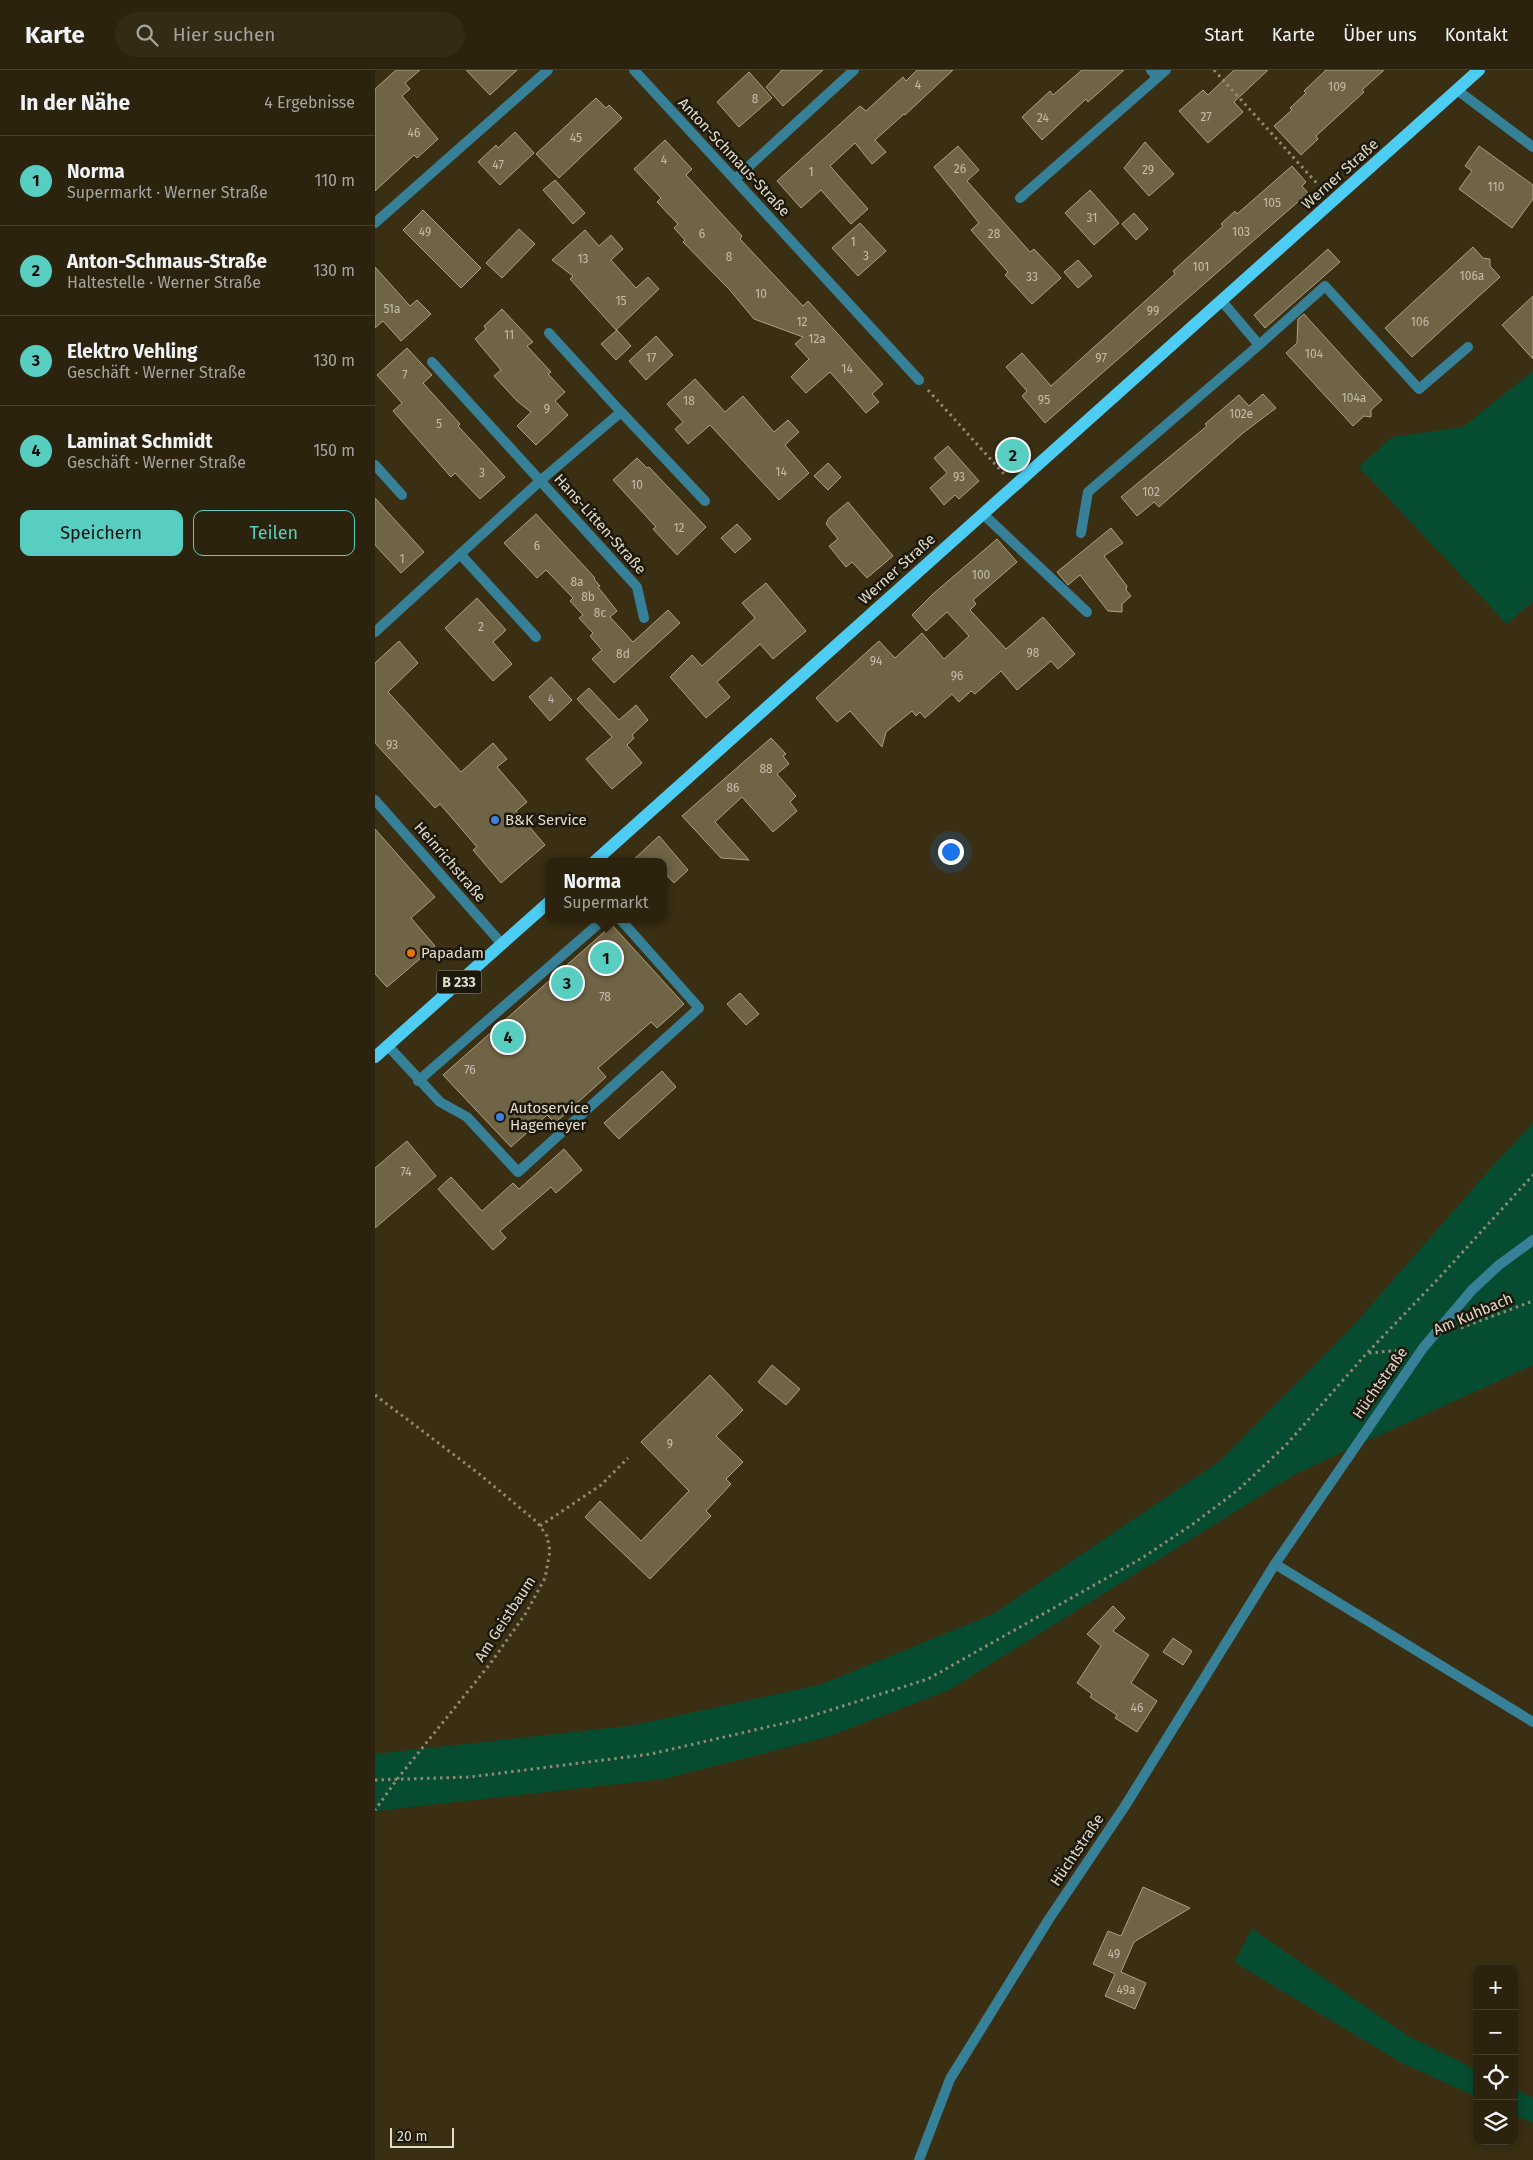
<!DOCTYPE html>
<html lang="de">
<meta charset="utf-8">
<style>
:root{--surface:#2c230e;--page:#342b17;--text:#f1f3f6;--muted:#a6a49e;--line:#48402e;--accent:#58cec0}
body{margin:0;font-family:"Fira Sans",sans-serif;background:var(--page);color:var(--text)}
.controls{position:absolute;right:15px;bottom:15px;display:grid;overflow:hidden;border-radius:10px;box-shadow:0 2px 12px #0003}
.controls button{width:45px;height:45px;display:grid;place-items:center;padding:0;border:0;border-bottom:1px solid var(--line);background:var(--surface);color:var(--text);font:25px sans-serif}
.scale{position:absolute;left:15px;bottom:12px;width:64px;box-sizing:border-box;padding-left:5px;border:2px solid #e1dbca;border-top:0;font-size:14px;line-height:18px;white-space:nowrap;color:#e1dbca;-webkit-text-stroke:4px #1d180c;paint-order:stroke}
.you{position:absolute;left:575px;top:781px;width:18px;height:18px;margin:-12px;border:4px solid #fff;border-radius:50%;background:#1a73e8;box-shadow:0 0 0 8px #1a73e833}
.badge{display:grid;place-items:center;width:32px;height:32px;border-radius:50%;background:var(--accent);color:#111;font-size:16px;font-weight:700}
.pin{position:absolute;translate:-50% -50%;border:2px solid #fff;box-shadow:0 1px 5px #0006}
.popup{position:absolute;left:170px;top:788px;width:122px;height:65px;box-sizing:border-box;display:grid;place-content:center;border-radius:10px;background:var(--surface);filter:drop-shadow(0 1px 4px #0005);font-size:16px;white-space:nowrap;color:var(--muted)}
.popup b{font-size:19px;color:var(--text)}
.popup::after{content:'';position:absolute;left:50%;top:100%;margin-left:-10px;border:10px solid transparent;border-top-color:var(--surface)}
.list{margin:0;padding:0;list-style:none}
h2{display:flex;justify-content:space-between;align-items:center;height:65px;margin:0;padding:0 20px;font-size:21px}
h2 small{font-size:16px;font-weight:400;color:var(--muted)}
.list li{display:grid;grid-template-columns:32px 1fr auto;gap:15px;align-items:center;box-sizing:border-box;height:90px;padding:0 20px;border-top:1px solid var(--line)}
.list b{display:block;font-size:19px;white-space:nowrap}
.list p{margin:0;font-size:16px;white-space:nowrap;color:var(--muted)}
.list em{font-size:16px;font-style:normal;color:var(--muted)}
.actions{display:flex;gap:10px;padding:15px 20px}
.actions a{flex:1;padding:11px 0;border:1px solid var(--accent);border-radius:10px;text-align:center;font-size:18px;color:var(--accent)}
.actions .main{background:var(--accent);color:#111}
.icon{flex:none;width:28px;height:28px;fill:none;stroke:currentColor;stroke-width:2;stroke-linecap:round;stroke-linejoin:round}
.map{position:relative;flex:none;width:1158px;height:2090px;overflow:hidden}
header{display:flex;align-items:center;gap:30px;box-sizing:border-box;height:70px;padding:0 25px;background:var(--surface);border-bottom:1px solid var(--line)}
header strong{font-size:24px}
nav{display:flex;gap:28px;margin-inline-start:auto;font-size:18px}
.search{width:350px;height:45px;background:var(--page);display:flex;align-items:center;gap:12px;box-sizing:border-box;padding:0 18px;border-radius:28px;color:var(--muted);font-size:19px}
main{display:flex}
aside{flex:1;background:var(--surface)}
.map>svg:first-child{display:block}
</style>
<header>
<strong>Karte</strong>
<div class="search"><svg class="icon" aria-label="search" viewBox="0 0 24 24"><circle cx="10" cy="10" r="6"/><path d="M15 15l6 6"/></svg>Hier suchen</div>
<nav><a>Start</a><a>Karte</a><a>Über uns</a><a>Kontakt</a></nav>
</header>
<main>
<aside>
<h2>In der Nähe<small>4 Ergebnisse</small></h2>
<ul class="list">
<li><span class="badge">1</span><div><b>Norma</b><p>Supermarkt · Werner Straße</p></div><em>110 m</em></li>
<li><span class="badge">2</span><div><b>Anton-Schmaus-Straße</b><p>Haltestelle · Werner Straße</p></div><em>130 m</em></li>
<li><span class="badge">3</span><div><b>Elektro Vehling</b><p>Geschäft · Werner Straße</p></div><em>130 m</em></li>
<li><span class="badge">4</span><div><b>Laminat Schmidt</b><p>Geschäft · Werner Straße</p></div><em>150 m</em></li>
</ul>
<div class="actions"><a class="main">Speichern</a><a>Teilen</a></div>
</aside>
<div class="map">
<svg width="1158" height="2090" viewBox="0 0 1158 2090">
<rect width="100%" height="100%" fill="#3a2f13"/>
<path fill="#064c31" d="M1158 301V531L1132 554 984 397 1017 367 1088 357Z
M1158 1053V1295L922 1403 574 1620 452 1667 288 1709 0 1741V1684L260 1655 447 1614 618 1544 845 1391 978 1256 1115 1099Z
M877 1859 1035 1967 1102 2000V2027L1027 1993 859 1892Z
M1139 2018 1158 2028V2053L1139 2045Z"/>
<path fill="#706446" stroke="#ada080" d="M21 0H45L30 13 35 19 27 26 63 69 42 88 39 85 0 121V19Z
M91 0H142L115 25Z
M407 0H448L408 36 391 17Z
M542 0H578L530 45 529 44 500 70 511 82 497 94 480 73 455 96 493 139 476 154 446 120 426 138 402 111 485 36 491 41 528 7 531 11Z
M707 0H749L713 32 711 29 667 70 647 47 675 21 678 25Z
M859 0H893L859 32 868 42 833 73 804 41 828 20 833 25Z
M951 0H1009L987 20 989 22 941 66 943 69 926 85 899 56 917 40 915 38 931 23 929 21Z
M374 2 397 28 364 57 342 32Z
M221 28 231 38 234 35 247 48 184 108 161 84Z
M140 62 159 83 125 115 103 92 121 75 123 78Z
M290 70 317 99 311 105 367 166 365 169 428 236 433 231 508 314 497 324 504 332 491 343 455 302 431 323 416 307 434 289 420 274 428 267 379 249 354 219 308 172 310 170 299 158 303 154 282 132 286 128 259 99Z
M770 72 799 104 774 126 749 98Z
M583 76 604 100 592 111 655 182 659 179 686 208 657 234 630 205 633 202 596 160 604 153 559 97Z
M1104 76 1158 115V129L1137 158 1084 119 1097 101 1090 96Z
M917 96 931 112 927 116 933 123 670 353 647 326 652 321 631 297 647 283 676 316 800 204 798 201 848 156 846 154 860 141 862 144Z
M180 110 210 143 198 154 168 120Z
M715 120 744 153 719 175 690 143Z
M48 140 106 198 86 218 28 160Z
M759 143 773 159 761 170 747 154Z
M485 153 511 181 483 206 457 178Z
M144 159 160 174 127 208 111 193Z
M210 160 224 176 236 165 248 179 236 190 261 218 273 207 284 219 241 260 195 209 198 206 177 190Z
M1098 177 1108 188 1115 189V196L1125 207 1037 287 1010 258Z
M953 179 965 192 890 258 879 245Z
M703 190 717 206 703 218 689 202Z
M0 197 35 236 42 230 56 244 26 271 8 251 0 258Z
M1158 226V289L1127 255Z
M127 239 158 272 152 276 176 302 173 304 190 322 180 331 193 345 161 375 142 356 156 342 142 331 119 306 126 300 100 269 111 259 109 256Z
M929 244 1007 330 996 340V347L989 346 978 356 911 283 922 273 923 249Z
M242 260 256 276 241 290 226 274Z
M281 266 298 285 271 310 254 291Z
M32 278 57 305 48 313 85 354 83 356 130 407 105 429 80 403 76 407 18 341 27 333 2 305Z
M320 309 350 342 368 326 399 362 413 350 424 362 410 375 434 403 404 430 335 355 313 374 300 359 308 352 292 334Z
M888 324 901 338 868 363 784 437 779 432 762 446 746 427 832 356 830 354 864 325 874 336Z
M573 376 604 411 584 429 580 425 569 435 555 418 572 403 559 388Z
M262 388 272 398 274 397 331 457 302 485 278 459 281 457 238 410Z
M453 393 466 407 453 420 439 406Z
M0 428 49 482 26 503 0 475Z
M473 432 518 486 492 508 477 492 471 497 454 476 463 469 451 454 454 448Z
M161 444 220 508 219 509 225 516 223 517 242 541 235 547 258 572 293 540 305 553 239 613 217 589 227 580 215 566 218 563 204 548 208 545 195 531 198 528 171 500 162 508 129 473Z
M362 454 376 469 360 483 346 468Z
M736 458 748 473 729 486 752 516 751 520 756 526 747 534V542L733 541 705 505 693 515 682 502Z
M622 469 642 492 598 530 601 534 595 540 631 579 668 547 700 584 683 599 676 591 642 620 626 601 600 624 596 621 584 632 577 624 550 648 545 642 541 646 537 641 511 662 507 677 475 641 462 652 441 628 504 571 520 588 547 563 569 589 594 566 572 542 551 561 537 545 558 524Z
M391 513 431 561 398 589 385 574 342 612 355 627 331 648 295 607 317 585 327 596 380 548 367 533Z
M102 528 131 560 118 572 137 594 118 611 70 558Z
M24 571 43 593 13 622 86 702 118 673 132 689 122 697 152 732 141 741 170 775 126 813 98 780 102 777 65 734 60 738 0 673V593Z
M176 607 197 630 175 651 154 627Z
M214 618 244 650 261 635 273 650 257 665 259 668 252 675 267 693 237 719 211 689 237 667 202 629Z
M396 668 411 684 408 686 414 694 402 704 421 726 415 732 422 741 398 762 367 727 340 752 374 790 346 788 307 746Z
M0 759 60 827 36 848 60 876 12 917 0 904Z
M284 766 313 800 299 813 288 801V792H256Z
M237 855 309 934 282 958 276 952 223 998 231 1007 180 1053 172 1045 136 1077 68 1005Z
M365 923 384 944 371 955 352 934Z
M287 1001 301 1017 244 1069 229 1053Z
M32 1071 61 1106 0 1158V1098Z
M189 1079 207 1100 181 1123 176 1117 125 1161 131 1168 118 1180 63 1119 76 1107 107 1141 138 1113 144 1119Z
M397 1295 425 1319 411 1335 383 1312Z
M335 1305 368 1340 341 1366 368 1392 351 1409 356 1414 331 1441 336 1446 275 1509 210 1447 225 1431 266 1471 314 1421 266 1372Z
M738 1536 750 1548 738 1561 774 1585 756 1613 782 1631 762 1662 740 1648 742 1645 715 1627 717 1624 702 1613 726 1576 712 1564Z
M798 1568 817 1581 808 1595 788 1582Z
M768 1817 815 1838 759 1872 746 1902 771 1913 760 1939 730 1926 740 1904 718 1894 733 1861 746 1866Z"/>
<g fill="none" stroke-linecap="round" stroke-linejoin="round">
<path stroke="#928973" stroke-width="3" stroke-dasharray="2.5 4" stroke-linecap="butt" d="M839 0 948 120
M553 320 629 404
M1086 1258 1158 1231
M994 1283 1027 1280
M0 1325 103 1403 162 1452 172 1466 175 1481 170 1508 151 1543 115 1594 23 1708 0 1740
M165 1456 226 1415 253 1388
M0 1710 95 1707 276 1684 427 1649 553 1609 767 1488 818 1454 863 1420 911 1375 992 1283 1063 1209 1158 1105"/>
<path stroke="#378198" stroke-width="10" d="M776 0 782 7
M884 275 950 216 1044 319 1093 277
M608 444 712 542
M706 463 713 422 884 275 846 230
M13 976 65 1032 92 1047 143 1102 324 938 245 849
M43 1011 229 849
M900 1494 1158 1652"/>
<path stroke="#378198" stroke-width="10" d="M259 0 544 310
M1082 20 1158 77
M360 109 479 0
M645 128 791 0
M0 153 173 0
M57 292 262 517 269 548
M246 342 330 431
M0 395 27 425
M85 484 161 567
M0 562 165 411 246 342 174 263
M544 2090 575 2009 674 1849 750 1736 900 1494 1048 1278 1097 1220 1124 1195 1158 1170"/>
<path stroke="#378198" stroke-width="10" d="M0 730 127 874"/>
<path stroke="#4dcdf3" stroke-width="12" d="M219 792 1104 0
M0 987 174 832"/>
</g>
<g fill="#3f7fe0" stroke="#1d180c" stroke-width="2">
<circle cx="120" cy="750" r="5"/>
<circle cx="125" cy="1047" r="5"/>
</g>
<circle fill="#e8710a" stroke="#1d180c" stroke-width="2" cx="36" cy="883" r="5"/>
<g text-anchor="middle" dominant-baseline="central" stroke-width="5" stroke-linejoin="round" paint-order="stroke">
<g font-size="12" fill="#c5bda9">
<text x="543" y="15">4</text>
<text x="962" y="17">109</text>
<text x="380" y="29">8</text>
<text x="831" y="47">27</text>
<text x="668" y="48">24</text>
<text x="39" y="63">46</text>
<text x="201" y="68">45</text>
<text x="289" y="90">4</text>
<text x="123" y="95">47</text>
<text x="585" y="99">26</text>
<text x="773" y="100">29</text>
<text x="436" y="102">1</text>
<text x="1121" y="117">110</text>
<text x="897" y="133">105</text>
<text x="717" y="148">31</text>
<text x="50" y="162">49</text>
<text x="866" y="162">103</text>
<text x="327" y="164">6</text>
<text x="619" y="164">28</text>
<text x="478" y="172">1</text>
<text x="491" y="186">3</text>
<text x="354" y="187">8</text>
<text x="208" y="189">13</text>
<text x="826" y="197">101</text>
<text x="1097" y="206">106a</text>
<text x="657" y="207">33</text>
<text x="386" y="224">10</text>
<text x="246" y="231">15</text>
<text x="17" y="239">51a</text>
<text x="778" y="241">99</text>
<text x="427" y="252">12</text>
<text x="1045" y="252">106</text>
<text x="134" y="265">11</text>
<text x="442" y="269">12a</text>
<text x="939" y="284">104</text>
<text x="276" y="288">17</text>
<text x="726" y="288">97</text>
<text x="472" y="299">14</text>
<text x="30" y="305">7</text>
<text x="979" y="328">104a</text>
<text x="669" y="330">95</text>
<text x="314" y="331">18</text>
<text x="172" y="339">9</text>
<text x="866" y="344">102e</text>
<text x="64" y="354">5</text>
<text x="406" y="402">14</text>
<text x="107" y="403">3</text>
<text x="584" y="407">93</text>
<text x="262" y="415">10</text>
<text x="776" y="422">102</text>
<text x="304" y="458">12</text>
<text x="162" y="476">6</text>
<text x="27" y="489">1</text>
<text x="606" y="505">100</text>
<text x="202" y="512">8a</text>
<text x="213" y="527">8b</text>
<text x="225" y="543">8c</text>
<text x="106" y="557">2</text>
<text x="658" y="583">98</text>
<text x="248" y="584">8d</text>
<text x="501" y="591">94</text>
<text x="582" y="606">96</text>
<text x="176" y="629">4</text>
<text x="17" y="675">93</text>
<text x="391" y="699">88</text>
<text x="358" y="718">86</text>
<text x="230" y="927">78</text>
<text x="95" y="1000">76</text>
<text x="31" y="1102">74</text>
<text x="295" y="1374">9</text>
<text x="762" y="1638">46</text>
<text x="739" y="1884">49</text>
<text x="751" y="1920">49a</text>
</g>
<rect fill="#1d180c" stroke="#a6a091" stroke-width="1" x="61.5" y="900.5" width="45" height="23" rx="4"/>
<g font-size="14" font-weight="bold" fill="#e1dbca">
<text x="84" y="912">B 233</text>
</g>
<g font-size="15" fill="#e1dbca" stroke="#1d180c">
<text transform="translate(359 87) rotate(47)">Anton-Schmaus-Straße</text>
<text transform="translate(965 104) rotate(-42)">Werner Straße</text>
<text transform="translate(225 454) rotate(48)">Hans-Litten-Straße</text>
<text transform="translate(522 499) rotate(-42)">Werner Straße</text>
<text transform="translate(75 792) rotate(49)">Heinrichstraße</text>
<text transform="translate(1098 1244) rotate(-23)">Am Kuhbach</text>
<text transform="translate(1005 1313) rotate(-55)">Hüchtstraße</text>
<text transform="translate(130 1549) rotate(-57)">Am Geistbaum</text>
<text transform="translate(702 1780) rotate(-56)">Hüchtstraße</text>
</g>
<g font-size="15" fill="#e1dbca" stroke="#1d180c" text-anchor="start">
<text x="130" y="750">B&amp;K Service</text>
<text x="46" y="883">Papadam</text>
<text x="135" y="1038">Autoservice<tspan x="135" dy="17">Hagemeyer</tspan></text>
</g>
</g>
</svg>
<div class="controls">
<button>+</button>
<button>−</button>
<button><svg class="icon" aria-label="locate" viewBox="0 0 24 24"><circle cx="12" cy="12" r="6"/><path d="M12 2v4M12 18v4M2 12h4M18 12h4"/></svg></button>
<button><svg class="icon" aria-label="layers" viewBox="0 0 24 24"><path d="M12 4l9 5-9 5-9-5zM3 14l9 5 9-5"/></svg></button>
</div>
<div class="scale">20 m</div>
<div class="you"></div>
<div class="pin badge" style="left:231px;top:888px">1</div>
<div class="popup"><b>Norma</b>Supermarkt</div>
<div class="pin badge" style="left:638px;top:385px">2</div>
<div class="pin badge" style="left:192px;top:913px">3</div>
<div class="pin badge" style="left:133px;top:967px">4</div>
</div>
</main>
